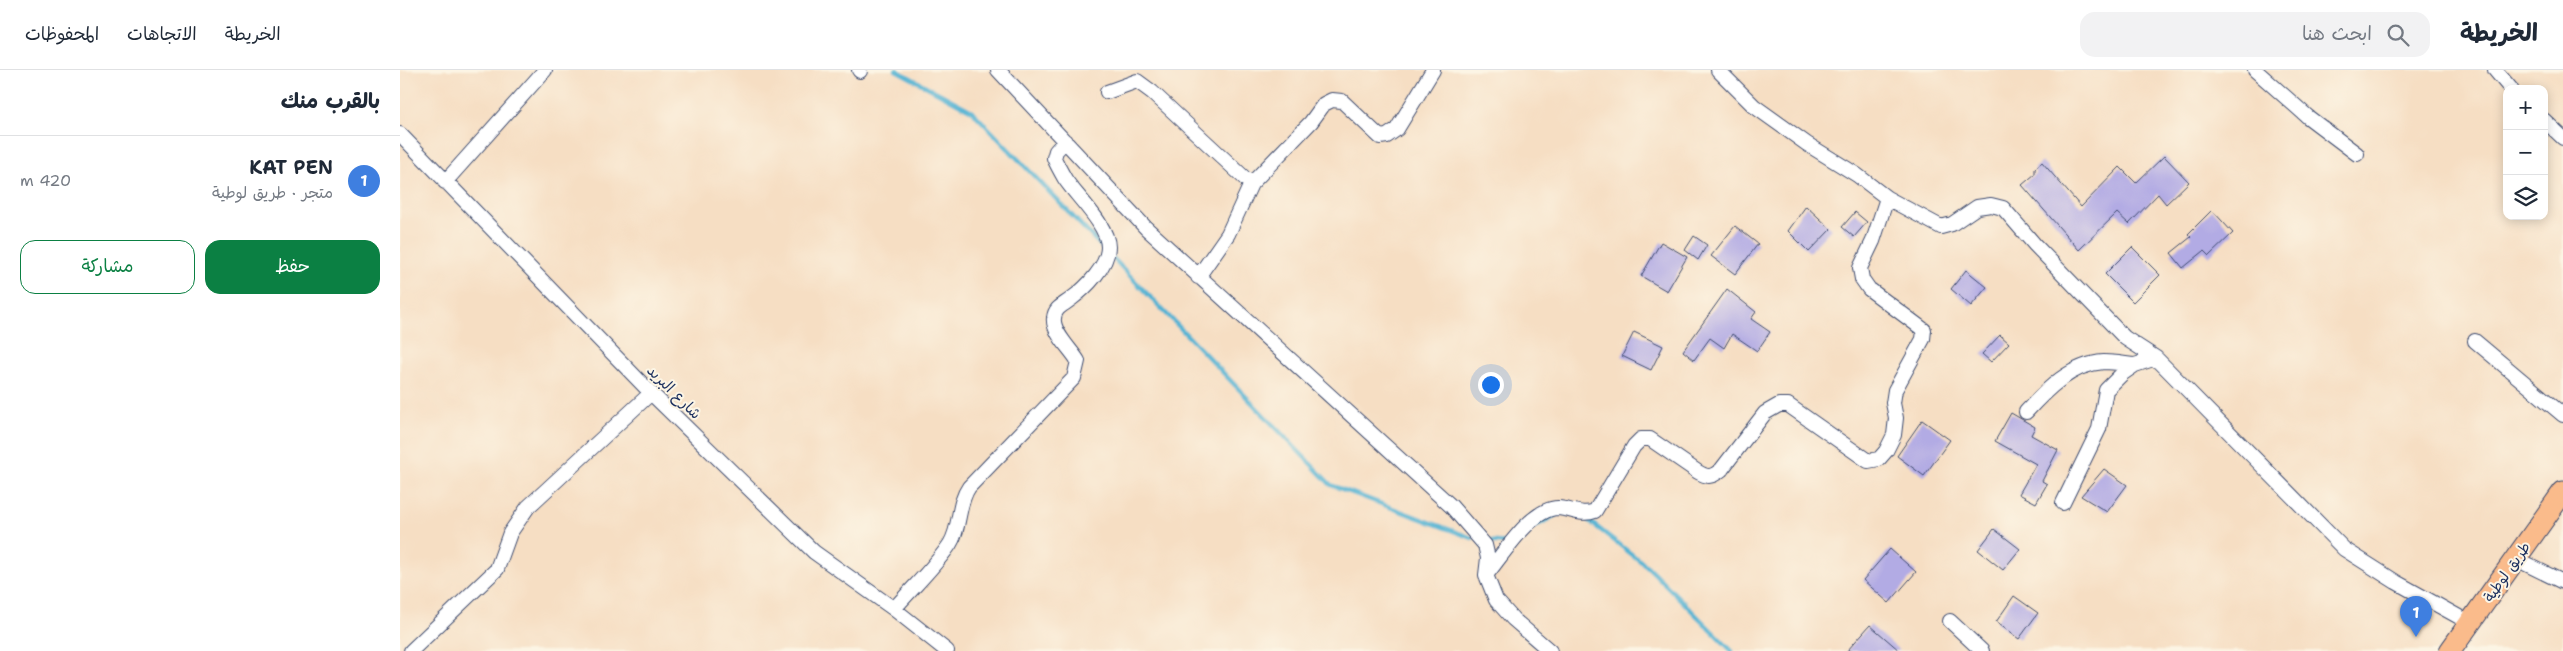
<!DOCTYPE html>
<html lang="ar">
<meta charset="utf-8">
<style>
:root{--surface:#fff;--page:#f2f2f3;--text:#1f2937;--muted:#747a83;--line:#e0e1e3;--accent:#0b8043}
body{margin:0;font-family:"Shantell Sans","Playpen Sans Arabic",sans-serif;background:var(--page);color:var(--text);direction:rtl}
.controls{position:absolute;right:15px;top:15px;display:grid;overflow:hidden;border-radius:10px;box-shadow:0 2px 12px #0003}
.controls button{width:45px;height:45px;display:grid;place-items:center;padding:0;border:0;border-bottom:1px solid var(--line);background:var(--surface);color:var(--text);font:25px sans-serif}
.you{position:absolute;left:1090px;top:314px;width:18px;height:18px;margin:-12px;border:4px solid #fff;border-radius:50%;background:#1a73e8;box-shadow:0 0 0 8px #1a73e833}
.badge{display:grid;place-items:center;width:32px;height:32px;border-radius:50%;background:var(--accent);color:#fff;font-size:16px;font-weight:700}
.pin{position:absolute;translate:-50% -41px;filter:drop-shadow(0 1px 2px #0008)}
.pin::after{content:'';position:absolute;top:26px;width:18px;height:15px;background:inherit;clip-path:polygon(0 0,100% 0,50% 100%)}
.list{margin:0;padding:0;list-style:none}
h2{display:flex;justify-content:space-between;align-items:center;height:65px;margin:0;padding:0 20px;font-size:21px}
h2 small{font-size:16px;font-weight:400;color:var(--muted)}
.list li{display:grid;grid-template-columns:32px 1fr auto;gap:15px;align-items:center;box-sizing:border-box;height:90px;padding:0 20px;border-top:1px solid var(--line)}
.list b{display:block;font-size:19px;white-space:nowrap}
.list p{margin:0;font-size:16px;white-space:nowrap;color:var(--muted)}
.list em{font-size:16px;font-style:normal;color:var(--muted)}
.actions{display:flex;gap:10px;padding:15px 20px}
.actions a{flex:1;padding:11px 0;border:1px solid var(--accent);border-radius:15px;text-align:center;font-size:18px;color:var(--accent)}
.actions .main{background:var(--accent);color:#fff}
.icon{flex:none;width:28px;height:28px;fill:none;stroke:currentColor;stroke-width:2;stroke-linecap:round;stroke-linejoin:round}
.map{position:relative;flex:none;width:2163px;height:581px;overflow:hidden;direction:ltr}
header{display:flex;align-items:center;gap:30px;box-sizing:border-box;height:70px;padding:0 25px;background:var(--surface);border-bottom:1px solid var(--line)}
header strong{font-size:24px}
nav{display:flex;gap:28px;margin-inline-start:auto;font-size:18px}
.search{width:350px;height:45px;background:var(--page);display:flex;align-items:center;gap:12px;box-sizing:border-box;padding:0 18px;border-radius:15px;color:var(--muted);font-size:19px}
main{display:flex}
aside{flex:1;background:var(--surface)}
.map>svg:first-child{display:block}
</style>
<header>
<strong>الخريطة</strong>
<div class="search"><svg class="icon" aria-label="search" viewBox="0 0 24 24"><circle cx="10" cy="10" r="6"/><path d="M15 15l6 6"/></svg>ابحث هنا</div>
<nav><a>الخريطة</a><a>الاتجاهات</a><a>المحفوظات</a></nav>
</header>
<main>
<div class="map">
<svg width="2163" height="581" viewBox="0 0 2163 581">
<rect width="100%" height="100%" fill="#fcf5e5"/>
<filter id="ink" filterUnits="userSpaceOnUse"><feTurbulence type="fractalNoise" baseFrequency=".02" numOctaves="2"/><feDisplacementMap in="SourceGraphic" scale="10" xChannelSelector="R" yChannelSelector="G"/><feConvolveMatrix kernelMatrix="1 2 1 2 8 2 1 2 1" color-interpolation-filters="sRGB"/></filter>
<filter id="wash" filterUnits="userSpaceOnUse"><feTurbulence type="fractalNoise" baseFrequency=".0096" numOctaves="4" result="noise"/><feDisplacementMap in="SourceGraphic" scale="20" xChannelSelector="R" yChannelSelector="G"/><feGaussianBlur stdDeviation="1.12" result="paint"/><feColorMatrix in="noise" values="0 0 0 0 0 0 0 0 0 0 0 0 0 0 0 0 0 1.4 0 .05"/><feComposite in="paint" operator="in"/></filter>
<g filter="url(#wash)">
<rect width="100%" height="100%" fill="#f6dec3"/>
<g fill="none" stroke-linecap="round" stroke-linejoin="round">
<path stroke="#55b3d3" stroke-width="4.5" d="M496 0 572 41 703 178
M710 185 931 415 1072 468
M1184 447 1248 497 1332 581
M1131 459 1159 443
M1085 471 1107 473"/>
</g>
<g id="blocks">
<path fill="#b2abe4" d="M1764 86 1789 112 1766 134 1758 124 1729 154 1717 143 1679 180 1622 115 1635 104V98L1642 92 1681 137 1720 97 1736 113Z
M1406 136 1431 159 1409 182 1388 161Z
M1812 140 1833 163 1809 186 1804 181 1783 198 1771 183 1791 167 1788 164Z
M1455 142 1467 152 1454 167 1442 157Z
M1335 156 1358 174 1335 204 1311 186Z
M1294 166 1307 175 1298 190 1285 180Z
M1261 172 1287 187 1267 221 1241 206Z
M1732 177 1760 205 1733 232 1705 204Z
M1566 200 1587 217 1571 236 1551 219Z
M1327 219 1356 242 1351 249 1370 262 1357 281 1332 264 1324 278 1310 268 1294 290 1283 281Z
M1234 262 1263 276 1251 300 1222 286Z
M1600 265 1609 273 1591 292 1582 284Z
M1611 343 1635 357 1631 365 1658 380 1642 411 1647 414 1636 433 1619 424 1636 394 1595 371Z
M1522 350 1550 370 1524 406 1497 386Z
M1704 399 1727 415 1707 442 1681 426Z
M1594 459 1620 479 1603 500 1578 480Z
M1490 479 1516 502 1489 533 1463 510Z
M1614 526 1638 543 1619 569 1596 552Z
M1470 555 1500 581H1447Z"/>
</g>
</g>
<g filter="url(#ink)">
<use href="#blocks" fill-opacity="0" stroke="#3c496d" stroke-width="1"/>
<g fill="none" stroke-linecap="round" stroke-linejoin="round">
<g stroke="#3c496d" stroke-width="16">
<path id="street" d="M459 0 460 1
M598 0 746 158 1051 436 1085 475 1088 488 1086 505 1096 530 1113 549 1150 581
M1318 0 1354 36 1407 74 1457 105 1487 128 1541 157 1552 154 1577 137 1591 135 1603 138 1635 175 1725 268 1756 288 1944 479 1996 512 2070 553
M1855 0 1908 47 1957 84
M2095 0 2111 19
M707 22 737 11 752 22 851 114
M2144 50 2163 68
M0 64 251 323 414 482 494 539 547 581
M45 112 145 0
M798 207 828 164 851 114 911 52 924 34 932 30 942 31 980 67 987 66 997 59 1033 0
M2075 271 2163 345
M1626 342C1646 320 1671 294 1704 292 1714 292 1725 294 1735 295
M1663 433 1699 359 1706 320 1722 304 1735 295 1756 288
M2116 489 2163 512
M1086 505C1102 486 1131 438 1158 438 1171 439 1182 446 1195 441L1234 376 1241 369H1250L1298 402C1308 408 1312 407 1321 400L1365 343 1379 335H1388L1468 391 1479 389 1486 381 1494 365 1496 348 1493 333 1495 320 1523 269 1524 260 1469 219 1462 209 1460 198 1473 171 1487 128
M494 539C512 518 535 497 550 474 561 457 557 434 569 417L674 308 678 291C671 279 652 262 654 248 655 237 664 235 671 229 686 218 708 196 708 177 708 155 676 126 665 109 661 102 657 95 654 88L656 81 665 71
M1550 551 1582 581
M11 581 97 499 110 463 128 437 251 323"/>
</g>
<g stroke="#3c496d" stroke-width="23">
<path id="primary" d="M2050 581 2163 422"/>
</g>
<use href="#street" stroke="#fff" stroke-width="14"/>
<use href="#primary" stroke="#fabb8b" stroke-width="21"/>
</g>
</g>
<g text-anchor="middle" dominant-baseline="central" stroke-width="4" stroke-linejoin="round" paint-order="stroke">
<g font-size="15" fill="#1b2f5e" stroke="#fcf5e5">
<text transform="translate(274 322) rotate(45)">شارع البريد</text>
<text transform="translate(2107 502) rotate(-55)">طريق لوطية</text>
</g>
</g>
</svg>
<div class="controls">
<button>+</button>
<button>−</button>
<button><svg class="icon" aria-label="layers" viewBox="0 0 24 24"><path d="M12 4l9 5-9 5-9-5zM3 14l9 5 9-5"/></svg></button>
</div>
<div class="you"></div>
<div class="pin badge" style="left:2016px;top:567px;background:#3f7fe0">1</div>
</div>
<aside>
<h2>بالقرب منك<small></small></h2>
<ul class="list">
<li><span class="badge" style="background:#3f7fe0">1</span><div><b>KAT PEN</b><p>متجر · طريق لوطية</p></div><em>420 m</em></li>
</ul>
<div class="actions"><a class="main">حفظ</a><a>مشاركة</a></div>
</aside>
</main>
